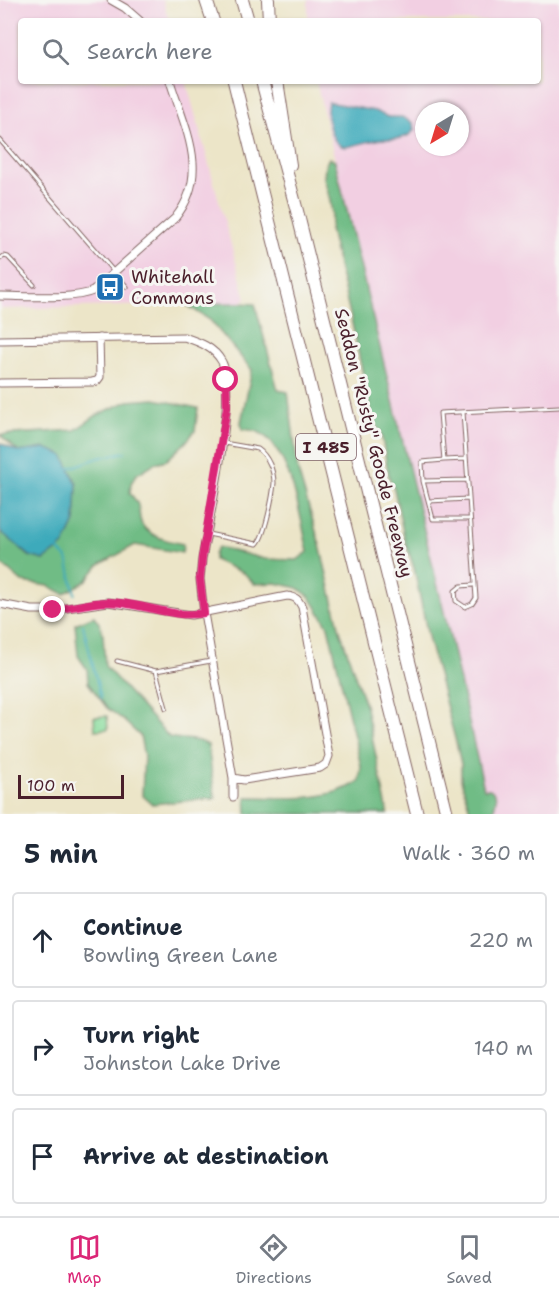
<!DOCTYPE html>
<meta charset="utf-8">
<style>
:root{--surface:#fff;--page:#f6f6f7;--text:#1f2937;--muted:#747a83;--line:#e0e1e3;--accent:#db2777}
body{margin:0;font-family:"Shantell Sans",sans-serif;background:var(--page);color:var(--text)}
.compass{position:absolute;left:415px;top:102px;width:54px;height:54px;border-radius:50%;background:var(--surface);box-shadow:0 2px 4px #0004;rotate:218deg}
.scale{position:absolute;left:18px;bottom:15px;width:106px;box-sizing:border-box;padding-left:6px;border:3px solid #4a1f2b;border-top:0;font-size:16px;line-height:21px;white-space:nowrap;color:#4a1f2b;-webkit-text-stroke:4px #f6f6f2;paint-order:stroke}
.stop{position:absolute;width:18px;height:18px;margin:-14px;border:4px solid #db2777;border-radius:50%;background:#fff}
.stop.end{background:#db2777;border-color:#fff;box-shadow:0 2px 6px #0008}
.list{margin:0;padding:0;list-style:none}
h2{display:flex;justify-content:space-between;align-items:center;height:78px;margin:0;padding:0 24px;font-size:26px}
h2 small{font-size:20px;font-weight:400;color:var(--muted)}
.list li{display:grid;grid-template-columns:39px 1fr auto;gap:18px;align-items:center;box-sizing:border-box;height:96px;margin:0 12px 12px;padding:0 12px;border:2px solid var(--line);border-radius:6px}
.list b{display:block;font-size:22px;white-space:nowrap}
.list p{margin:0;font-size:20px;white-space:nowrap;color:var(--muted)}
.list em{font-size:20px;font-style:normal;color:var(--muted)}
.icon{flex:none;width:33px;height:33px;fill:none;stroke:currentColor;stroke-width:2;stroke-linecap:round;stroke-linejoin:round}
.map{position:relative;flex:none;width:559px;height:814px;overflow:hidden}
.search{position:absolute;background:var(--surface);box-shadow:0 2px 4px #0004;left:18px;right:18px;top:18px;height:66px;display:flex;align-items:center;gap:15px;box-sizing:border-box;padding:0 21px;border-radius:6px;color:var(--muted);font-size:22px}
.sheet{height:402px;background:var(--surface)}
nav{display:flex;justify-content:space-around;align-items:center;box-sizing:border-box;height:84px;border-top:2px solid var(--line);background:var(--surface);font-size:16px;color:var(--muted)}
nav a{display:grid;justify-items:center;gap:3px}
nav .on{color:var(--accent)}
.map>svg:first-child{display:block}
</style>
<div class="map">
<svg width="559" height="814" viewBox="0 0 559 814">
<rect width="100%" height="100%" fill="#f6f6f2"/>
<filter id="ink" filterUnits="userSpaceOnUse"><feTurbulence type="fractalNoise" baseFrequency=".0167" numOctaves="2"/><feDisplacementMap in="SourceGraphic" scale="12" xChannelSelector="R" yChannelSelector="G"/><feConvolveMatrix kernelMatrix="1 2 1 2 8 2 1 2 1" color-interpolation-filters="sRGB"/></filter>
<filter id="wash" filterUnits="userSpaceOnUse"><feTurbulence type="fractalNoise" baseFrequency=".008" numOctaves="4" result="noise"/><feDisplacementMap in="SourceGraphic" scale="24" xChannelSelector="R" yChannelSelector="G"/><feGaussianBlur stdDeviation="1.35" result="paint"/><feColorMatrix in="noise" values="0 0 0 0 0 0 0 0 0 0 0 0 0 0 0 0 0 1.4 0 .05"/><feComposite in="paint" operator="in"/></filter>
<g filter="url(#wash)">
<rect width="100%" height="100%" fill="#ece5c8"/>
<path fill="#f2cfe2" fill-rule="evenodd" d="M0 0H163L169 21H21V81H186L246 299 240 303 0 309Z
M308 0H559V814H489L450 637 316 81H538V21H308ZM424 111H460V147H424Z"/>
<path fill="#8bdd9e" stroke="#6a7e64" stroke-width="1.5" d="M107 716 108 729 95 730 94 717Z"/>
<path fill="#70bc85" stroke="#5d6e58" stroke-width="1.5" d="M329 158 335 161 450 637 484 789H490C500 796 495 804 492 814H471L461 780V764L457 746 429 641 414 568 405 541 394 489 389 477 381 433 372 417 350 314 338 265 330 229 332 214 330 200 324 178 325 166Z
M240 303 255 304 278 390 288 392 298 471 320 545 339 627 366 708 388 814H247L246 797C288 797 322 803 359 782L361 766 328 626 310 597 298 588 276 583 254 584 245 574 214 560V554L218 547 265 559 297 560 308 552C301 520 291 450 260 433 256 430 247 430 242 429L241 422 252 370 210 320 185 304Z
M155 399 198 408 195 431 185 443 167 460 155 463 137 474 131 483 130 493C140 506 138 504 140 519 143 536 169 541 183 544L182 553 135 545 99 565 86 581 64 594 49 586 22 582 0 563V533L3 532 29 556 44 560 64 545 75 522 77 484 63 455 45 448 19 452 0 435 75 430 97 415 128 401Z
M94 616 99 623 103 634 105 666 169 737C183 741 195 737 208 745L215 798 152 804 142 795 144 756 140 736 122 719 107 708 88 683 87 669 78 656 75 624Z"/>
<path fill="#3caabb" stroke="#436473" stroke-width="1.5" d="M328 102 375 111 388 117H402L413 123 414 130C407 140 394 139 383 139 371 140 357 145 345 147 330 145 325 115 328 102Z
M0 443 19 452 45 448 63 455 77 484 75 522 64 545 44 560 30 556 0 531Z"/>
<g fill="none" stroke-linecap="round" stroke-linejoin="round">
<path stroke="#3caabb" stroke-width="2" d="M67 469 98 458 125 452
M56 548 67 558 75 594
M83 625 101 698"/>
</g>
</g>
<g filter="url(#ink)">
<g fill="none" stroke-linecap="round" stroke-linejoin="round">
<g stroke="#836462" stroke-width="5">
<path id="lane" d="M0 140 127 287
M0 259 4 256 8 257 34 285
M463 412 476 598 472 604 465 607 456 601 455 591 461 586 473 585
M444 460 466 459
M424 481 467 480
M429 501 468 499
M469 519H433L423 481 422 462 444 460 440 413 559 407
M208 534 257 544C265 537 273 495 274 483 274 471 268 456 258 449L224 443
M117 661 156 671 211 661
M156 671 166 708"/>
</g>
<g stroke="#836462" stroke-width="9">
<path id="street" d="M111 0 125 8 140 21
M0 296C24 296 73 300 93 291L175 218C211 174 185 129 170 81
M0 340 184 337C199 342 214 347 222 362 238 392 209 521 202 559L200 579 204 613 233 778V797
M0 383 92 382 97 381 100 377 99 338
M0 604 32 610H53L108 602 191 615 287 596C296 597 298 599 302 607L329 756 326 764 320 768 244 780 233 778"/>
</g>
<g stroke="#836462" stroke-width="14">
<path id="highway" d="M206 0 213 21
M242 0 248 21
M268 0 269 21
M234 81 417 814
M262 81 297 211 447 814
M277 81 290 165"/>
</g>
<use href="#lane" stroke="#fff" stroke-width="3"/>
<use href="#street" stroke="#fff" stroke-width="7"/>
<use href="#highway" stroke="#fff" stroke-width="12"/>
</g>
</g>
<g fill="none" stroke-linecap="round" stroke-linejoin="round" filter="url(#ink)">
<path stroke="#db2777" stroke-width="8" d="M53 610C71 608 90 602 108 602 141 602 171 619 204 613L200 579 202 558 227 407 226 380"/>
</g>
<defs>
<g id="bus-square" transform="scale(1.5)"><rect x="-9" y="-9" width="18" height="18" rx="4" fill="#1f6fb2" stroke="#f6f6f2"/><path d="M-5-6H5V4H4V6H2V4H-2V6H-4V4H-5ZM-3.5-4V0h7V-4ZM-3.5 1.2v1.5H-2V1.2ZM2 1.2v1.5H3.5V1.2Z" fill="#fff"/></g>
</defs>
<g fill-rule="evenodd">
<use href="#bus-square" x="110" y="287"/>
</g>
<g text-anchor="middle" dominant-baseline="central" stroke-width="6" stroke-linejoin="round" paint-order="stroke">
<rect fill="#f6f6f2" stroke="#7e6067" stroke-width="1.5" x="296" y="434" width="60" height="26" rx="4.5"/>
<g font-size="16" font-weight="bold" fill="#4a1f2b">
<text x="326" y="447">I 485</text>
</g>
<g font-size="18" fill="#4a1f2b" stroke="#f6f6f2" text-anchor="start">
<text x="131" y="277">Whitehall<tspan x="131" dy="21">Commons</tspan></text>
</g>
<g font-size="18" fill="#4a1f2b" stroke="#f6f6f2">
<text transform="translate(374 443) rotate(76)">Seddon "Rusty" Goode Freeway</text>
</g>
</g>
</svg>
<svg class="compass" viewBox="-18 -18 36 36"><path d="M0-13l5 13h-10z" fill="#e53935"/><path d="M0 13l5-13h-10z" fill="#747a83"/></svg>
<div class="scale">100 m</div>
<div class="stop" style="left:226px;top:380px"></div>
<div class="stop end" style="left:53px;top:610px"></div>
<div class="search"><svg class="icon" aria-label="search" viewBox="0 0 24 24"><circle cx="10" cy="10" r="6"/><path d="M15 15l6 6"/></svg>Search here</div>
</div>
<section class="sheet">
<h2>5 min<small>Walk · 360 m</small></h2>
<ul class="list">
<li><svg class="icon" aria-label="ahead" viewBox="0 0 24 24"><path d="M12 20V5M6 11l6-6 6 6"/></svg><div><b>Continue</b><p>Bowling Green Lane</p></div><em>220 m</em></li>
<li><svg class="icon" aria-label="right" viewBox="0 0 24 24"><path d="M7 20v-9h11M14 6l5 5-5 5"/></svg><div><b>Turn right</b><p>Johnston Lake Drive</p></div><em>140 m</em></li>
<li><svg class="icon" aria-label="arrive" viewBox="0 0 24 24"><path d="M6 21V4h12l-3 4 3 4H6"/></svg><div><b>Arrive at destination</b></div></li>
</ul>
</section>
<nav>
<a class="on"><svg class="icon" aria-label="map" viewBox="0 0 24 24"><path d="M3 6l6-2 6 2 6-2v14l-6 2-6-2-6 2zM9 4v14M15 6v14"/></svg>Map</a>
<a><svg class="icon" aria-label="directions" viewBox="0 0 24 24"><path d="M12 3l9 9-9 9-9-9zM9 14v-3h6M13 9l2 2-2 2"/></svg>Directions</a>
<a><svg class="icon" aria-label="saved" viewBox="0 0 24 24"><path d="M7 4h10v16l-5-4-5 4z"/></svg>Saved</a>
</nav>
